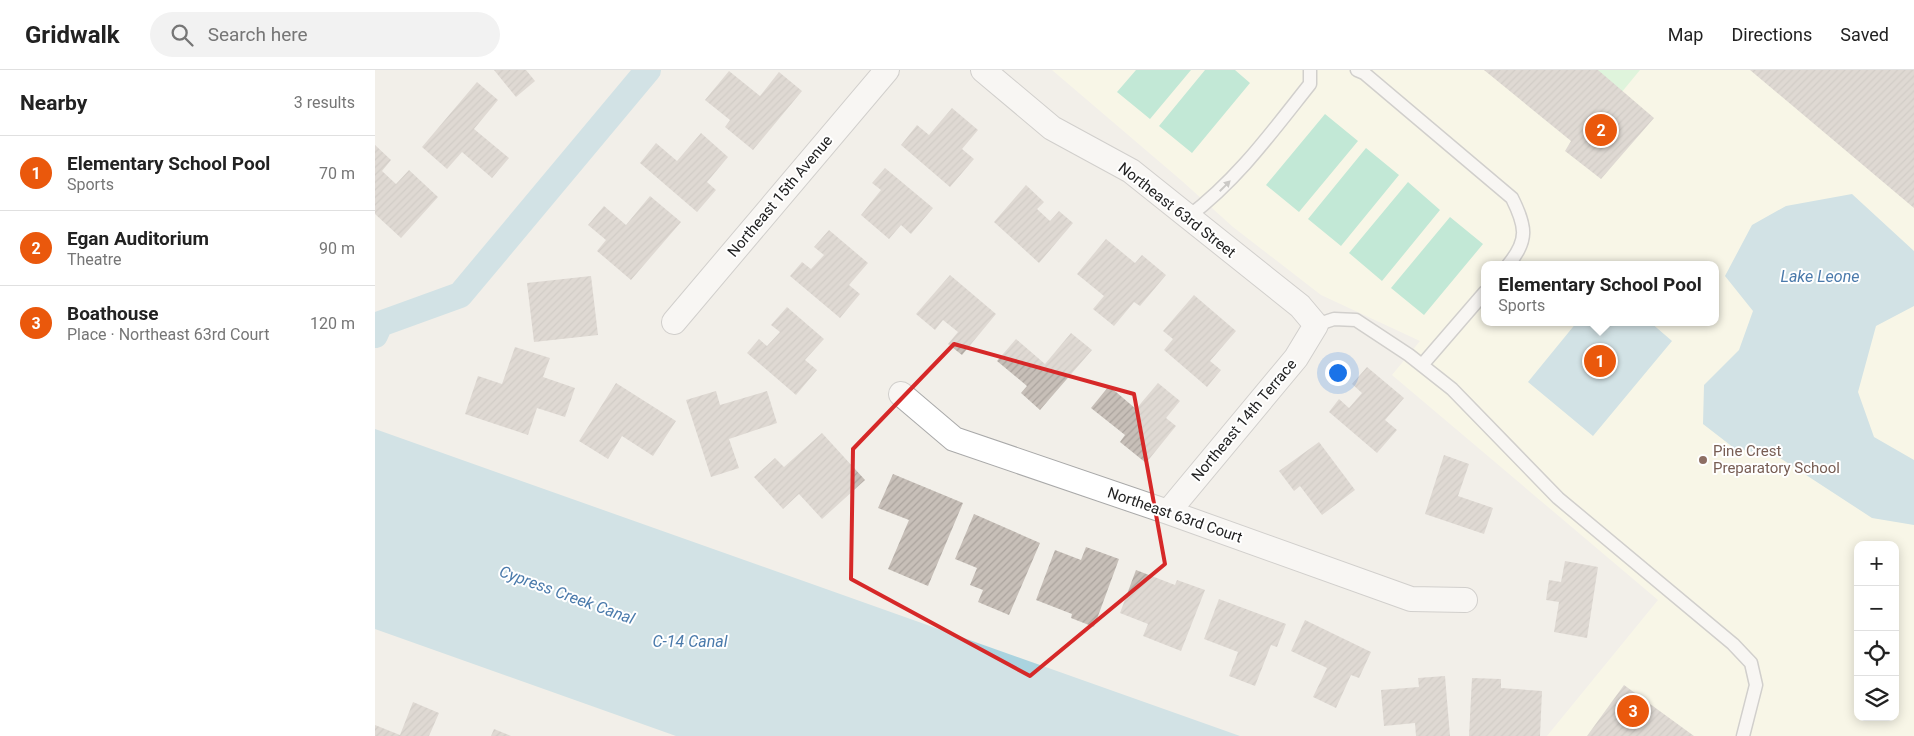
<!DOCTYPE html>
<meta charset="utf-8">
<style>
:root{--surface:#fff;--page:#f2f2f2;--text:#222;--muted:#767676;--line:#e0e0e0;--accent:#ea580c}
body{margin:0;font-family:Roboto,sans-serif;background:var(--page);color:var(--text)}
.controls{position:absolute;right:15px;bottom:15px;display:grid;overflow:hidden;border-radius:10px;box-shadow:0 2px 12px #0003}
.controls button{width:45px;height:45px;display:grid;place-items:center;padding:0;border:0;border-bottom:1px solid var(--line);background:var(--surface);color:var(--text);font:25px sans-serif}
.you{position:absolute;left:962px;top:302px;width:18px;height:18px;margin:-12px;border:4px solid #fff;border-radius:50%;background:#1a73e8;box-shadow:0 0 0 8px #1a73e833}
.badge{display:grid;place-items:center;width:32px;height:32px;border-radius:50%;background:var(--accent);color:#fff;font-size:16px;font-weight:700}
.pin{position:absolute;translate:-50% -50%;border:2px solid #fff;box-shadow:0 1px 5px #0006}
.popup{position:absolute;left:1106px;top:191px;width:238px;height:65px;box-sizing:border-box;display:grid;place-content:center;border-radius:10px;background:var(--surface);filter:drop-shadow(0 1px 4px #0005);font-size:16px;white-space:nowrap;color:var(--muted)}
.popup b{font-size:19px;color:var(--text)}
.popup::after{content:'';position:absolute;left:50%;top:100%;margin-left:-10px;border:10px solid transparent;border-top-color:var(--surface)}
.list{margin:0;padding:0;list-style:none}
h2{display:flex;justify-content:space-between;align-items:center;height:65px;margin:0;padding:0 20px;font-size:21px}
h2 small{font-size:16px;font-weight:400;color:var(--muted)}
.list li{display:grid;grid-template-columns:32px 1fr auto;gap:15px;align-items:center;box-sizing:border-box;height:75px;padding:0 20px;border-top:1px solid var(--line)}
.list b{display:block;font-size:19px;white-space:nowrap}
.list p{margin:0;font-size:16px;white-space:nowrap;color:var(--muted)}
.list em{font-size:16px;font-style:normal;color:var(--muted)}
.icon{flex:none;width:28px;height:28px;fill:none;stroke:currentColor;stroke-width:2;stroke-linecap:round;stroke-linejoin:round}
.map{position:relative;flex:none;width:1539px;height:666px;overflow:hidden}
header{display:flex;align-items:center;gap:30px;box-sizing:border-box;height:70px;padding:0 25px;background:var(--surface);border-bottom:1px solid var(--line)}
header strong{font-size:24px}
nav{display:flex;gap:28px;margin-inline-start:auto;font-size:18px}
.search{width:350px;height:45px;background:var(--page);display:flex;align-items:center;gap:12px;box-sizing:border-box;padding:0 18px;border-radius:28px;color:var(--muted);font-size:19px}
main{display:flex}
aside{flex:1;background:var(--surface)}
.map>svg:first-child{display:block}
</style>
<header>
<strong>Gridwalk</strong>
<div class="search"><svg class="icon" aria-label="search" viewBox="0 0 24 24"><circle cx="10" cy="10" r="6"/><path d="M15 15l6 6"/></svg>Search here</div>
<nav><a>Map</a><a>Directions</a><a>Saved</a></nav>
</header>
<main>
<aside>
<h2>Nearby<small>3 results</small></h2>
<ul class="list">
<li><span class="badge">1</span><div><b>Elementary School Pool</b><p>Sports</p></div><em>70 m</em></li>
<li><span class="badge">2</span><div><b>Egan Auditorium</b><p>Theatre</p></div><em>90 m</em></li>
<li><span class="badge">3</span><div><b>Boathouse</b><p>Place · Northeast 63rd Court</p></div><em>120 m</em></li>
</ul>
</aside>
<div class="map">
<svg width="1539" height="666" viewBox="0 0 1539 666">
<defs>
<pattern id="building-hatch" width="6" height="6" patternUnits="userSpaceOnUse" patternTransform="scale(1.25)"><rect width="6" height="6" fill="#c7bfb8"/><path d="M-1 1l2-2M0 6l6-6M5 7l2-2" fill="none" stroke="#aba49e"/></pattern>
</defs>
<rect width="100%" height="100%" fill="#f2efe9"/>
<path fill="#ffffe5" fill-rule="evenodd" d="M677 0H1539V666H1172L1283 530 1017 305 1045 271 946 225 858 157 807 111ZM1110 195H1340V252H1110ZM1483 475H1520V647H1483Z"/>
<path fill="#c8facc" d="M1220 0H1265L1246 23Z"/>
<path fill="#88e0be" d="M761 0H816L775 49 742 22Z
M830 0H860L875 13 817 83 784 56Z
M950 44 983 71 924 142 891 115Z
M991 78 1024 105 966 176 933 149Z
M1033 112 1065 140 1007 211 974 183Z
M1075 147 1108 174 1049 245 1016 218Z"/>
<path fill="#aad3df" d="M1477 124 1539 181V236L1501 256 1483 322 1499 367 1539 390V455L1497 448 1405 388 1359 378 1328 354 1329 315 1364 280 1378 241 1350 206 1377 155 1411 136Z
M1202 252H1275L1297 271 1218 366 1153 312Z
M0 359 865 666H301L0 559Z"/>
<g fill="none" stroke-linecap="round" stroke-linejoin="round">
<path stroke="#aad3df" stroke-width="26" d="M0 265 5 254 85 225 273 0"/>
</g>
<path fill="url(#building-hatch)" d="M119 0H151L160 11 141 27Z
M1109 0H1223L1279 48 1226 109 1190 81 1196 71Z
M1375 0H1539V138Z
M354 1 385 26 404 2 427 21 378 80 350 57 355 50 330 30Z
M102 12 123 30 99 59 134 88 117 108 87 82 72 99 47 77Z
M577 38 603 60 587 79 599 89 575 117 526 75 542 55 554 65Z
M326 63 353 87 332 112 341 120 322 142 265 93 281 73 302 91Z
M0 75 16 90 7 101 21 114 34 100 63 127 26 168 0 144Z
M510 98 558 138 536 164 526 155 514 169 486 145 506 120 497 113Z
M651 115 669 132 662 139 675 151 684 141 698 153 664 193 619 152Z
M275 126 306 152 256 210 222 181 231 170 213 155 229 136 251 155Z
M454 160 493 193 474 215 485 224 465 248 415 206 427 192 436 199 449 185 439 177Z
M731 169 760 193 767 185 791 205 765 236 759 232 739 256 718 239 729 226 702 204Z
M575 205 621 244 587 285 573 274 583 262 568 250 560 260 541 244Z
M216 206 223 265 159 272 152 213Z
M819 225 861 261 835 291 846 300 832 317 789 280 798 269 788 261Z
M412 237 449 269 430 290 442 300 421 325 372 283 384 269 392 276 405 262 396 255Z
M696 263 717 280 665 340 646 323 652 316 622 291 641 269 670 294Z
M140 277 175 288 168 307 200 318 190 347 162 338 153 365 90 344 103 306 127 314Z
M992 297 1029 328 1010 350 1022 360 1002 383 954 342 964 329 974 338 987 323 977 314Z
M241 313 301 351 278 386 247 366 233 389 204 371Z
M783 313 805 331 791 348 801 356 771 393 745 372 750 365 716 338 734 316 761 339Z
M341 321 345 335 392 321 402 353 354 369 364 398 336 407 311 330Z
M447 363 490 410 447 449 424 424 408 439 379 407 400 388 409 397Z
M944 372 980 420 947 445 925 416 919 421 904 401Z
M1069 385 1094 394 1083 426 1118 438 1109 464 1050 444Z
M518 404 588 433 553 516 513 499 534 450 503 438Z
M599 444 665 473 634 545 603 532 608 520 595 515 602 498 580 489Z
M711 477 744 489 719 557 696 548 697 544 661 530 680 480 706 490Z
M1190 491 1223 497 1212 568 1179 562 1184 532 1171 530 1174 510 1186 512Z
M761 500 800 515 802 510 830 520 806 581 768 566 773 554 745 543Z
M844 529 911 554 902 577 896 575 880 616 854 606 863 582 829 569Z
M930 550 996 582 984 608 976 605 961 638 938 627 952 598 916 581Z
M1070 606 1075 666H1041L1040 653 1009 656 1006 620 1044 617 1043 608Z
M1097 608 1126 609V618L1167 621 1165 666H1094Z
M1249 615 1319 666H1212Z
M38 632 64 643 54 666H0V655L25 665Z
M119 659 136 666H116Z"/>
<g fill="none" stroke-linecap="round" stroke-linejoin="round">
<g stroke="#a9a9a9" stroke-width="15">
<path id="lane" d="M982 0 989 3 1137 128C1151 156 1154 170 1133 195
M813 147C863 109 896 63 935 14V0
M941 255 959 249 981 250 1034 285 1077 319 1183 428 1358 574 1376 593 1381 615 1368 666
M1047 295 1110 222"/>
</g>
<g stroke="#a9a9a9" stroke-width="26">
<path id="street" d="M608 0 677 58 756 101 925 236 941 255 921 288 793 442
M299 252 512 0
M526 324 579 369 793 442 1036 529 1090 530"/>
</g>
<use href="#lane" stroke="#fff" stroke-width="12"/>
<use href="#street" stroke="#fff" stroke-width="24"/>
</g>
<defs><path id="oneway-solid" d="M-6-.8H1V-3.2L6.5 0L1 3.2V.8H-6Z" transform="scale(1.25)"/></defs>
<use fill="#9c9c9c" href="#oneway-solid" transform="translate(850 116) rotate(-45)"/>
<path d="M0 0H1539V666H0ZM579 274 759 324 790 494 655 606 476 509 478 379Z" fill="#f2efe9" fill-opacity=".55" fill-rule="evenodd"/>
<path fill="none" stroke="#d62828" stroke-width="4" stroke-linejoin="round" d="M579 274 759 324 790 494 655 606 476 509 478 379Z"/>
<circle fill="#8d6e63" stroke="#fff" stroke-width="2" cx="1328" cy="390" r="5"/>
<g text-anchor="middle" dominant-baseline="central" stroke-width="4" stroke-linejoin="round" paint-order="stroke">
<g font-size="15" fill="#222" stroke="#fff">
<text transform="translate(405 126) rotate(-50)">Northeast 15th Avenue</text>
<text transform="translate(802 140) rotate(38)">Northeast 63rd Street</text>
<text transform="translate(869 350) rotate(-50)">Northeast 14th Terrace</text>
<text transform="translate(800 445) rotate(19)">Northeast 63rd Court</text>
</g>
<g font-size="15" fill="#785e54" stroke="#fff" text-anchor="start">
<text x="1338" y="381">Pine Crest<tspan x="1338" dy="17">Preparatory School</tspan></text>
</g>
<g font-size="16" font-style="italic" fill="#4a7aab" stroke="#fff">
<text x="1445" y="206">Lake Leone</text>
<text transform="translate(192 525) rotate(20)">Cypress Creek Canal</text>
<text x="315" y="571">C-14 Canal</text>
</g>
</g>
</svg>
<div class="controls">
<button>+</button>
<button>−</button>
<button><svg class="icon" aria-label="locate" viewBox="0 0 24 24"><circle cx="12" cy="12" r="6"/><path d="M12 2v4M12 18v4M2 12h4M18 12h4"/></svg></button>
<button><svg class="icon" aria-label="layers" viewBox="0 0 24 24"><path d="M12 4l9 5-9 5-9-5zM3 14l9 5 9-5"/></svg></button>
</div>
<div class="you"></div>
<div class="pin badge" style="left:1225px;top:291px">1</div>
<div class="popup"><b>Elementary School Pool</b>Sports</div>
<div class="pin badge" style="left:1226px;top:60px">2</div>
<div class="pin badge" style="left:1258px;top:641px">3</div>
</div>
</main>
